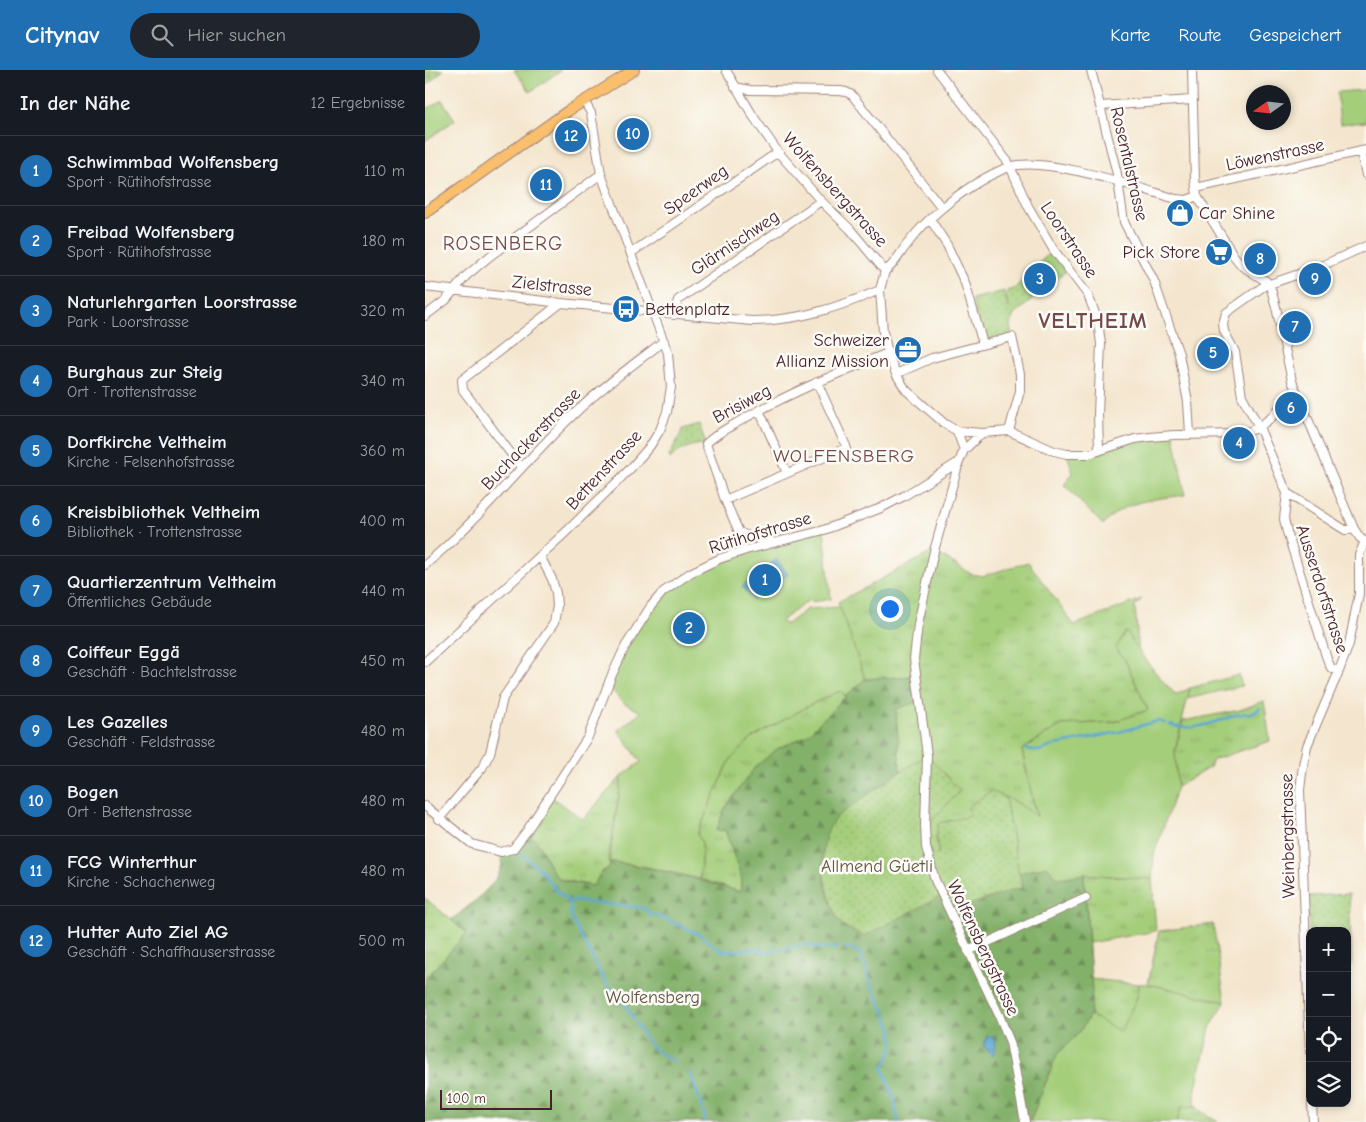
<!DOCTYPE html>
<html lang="de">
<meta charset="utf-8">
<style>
:root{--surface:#171b24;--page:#20242c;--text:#f1f3f6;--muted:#9ea1a6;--line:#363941;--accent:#1f6fb2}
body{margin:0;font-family:"Comic Neue",sans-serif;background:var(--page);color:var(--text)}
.controls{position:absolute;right:15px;bottom:15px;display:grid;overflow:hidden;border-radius:10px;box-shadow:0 2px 8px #0003}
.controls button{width:45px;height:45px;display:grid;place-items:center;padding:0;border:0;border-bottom:1px solid var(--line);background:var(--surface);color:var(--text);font:25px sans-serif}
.compass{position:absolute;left:821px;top:15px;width:45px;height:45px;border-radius:50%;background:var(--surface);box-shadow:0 2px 8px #0003;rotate:256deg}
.scale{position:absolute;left:15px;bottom:12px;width:112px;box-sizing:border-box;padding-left:5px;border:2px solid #4a1f2b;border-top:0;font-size:14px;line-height:18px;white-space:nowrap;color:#4a1f2b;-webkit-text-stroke:4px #fdfcf7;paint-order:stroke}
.you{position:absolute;left:464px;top:538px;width:18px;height:18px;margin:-12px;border:4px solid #fff;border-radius:50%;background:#1a73e8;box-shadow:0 0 0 8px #1a73e833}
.badge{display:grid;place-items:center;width:32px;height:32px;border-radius:50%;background:var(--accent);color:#fff;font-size:16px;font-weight:700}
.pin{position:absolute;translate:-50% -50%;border:2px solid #fff;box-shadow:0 1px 5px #0006}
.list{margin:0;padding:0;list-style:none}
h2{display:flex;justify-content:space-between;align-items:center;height:65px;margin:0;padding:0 20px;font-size:21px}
h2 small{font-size:16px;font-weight:400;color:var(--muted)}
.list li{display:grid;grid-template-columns:32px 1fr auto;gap:15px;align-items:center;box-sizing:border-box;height:70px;padding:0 20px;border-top:1px solid var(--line)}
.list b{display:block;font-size:19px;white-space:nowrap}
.list p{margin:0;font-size:16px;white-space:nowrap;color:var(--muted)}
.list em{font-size:16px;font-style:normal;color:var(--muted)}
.icon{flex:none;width:28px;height:28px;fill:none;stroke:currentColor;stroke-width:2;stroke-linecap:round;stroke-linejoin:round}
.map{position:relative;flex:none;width:941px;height:1052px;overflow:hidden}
header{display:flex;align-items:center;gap:30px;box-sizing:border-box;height:70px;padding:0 25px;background:var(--accent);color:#fff}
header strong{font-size:24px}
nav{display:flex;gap:28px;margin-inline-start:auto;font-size:18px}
.search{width:350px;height:45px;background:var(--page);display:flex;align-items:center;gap:12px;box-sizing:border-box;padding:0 18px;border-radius:28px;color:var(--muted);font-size:19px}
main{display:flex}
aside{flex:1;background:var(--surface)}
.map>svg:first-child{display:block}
</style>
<header>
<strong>Citynav</strong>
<div class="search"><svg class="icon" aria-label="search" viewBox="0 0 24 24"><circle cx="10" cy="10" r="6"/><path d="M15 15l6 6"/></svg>Hier suchen</div>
<nav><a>Karte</a><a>Route</a><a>Gespeichert</a></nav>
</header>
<main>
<aside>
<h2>In der Nähe<small>12 Ergebnisse</small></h2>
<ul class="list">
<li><span class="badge">1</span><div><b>Schwimmbad Wolfensberg</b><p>Sport · Rütihofstrasse</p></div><em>110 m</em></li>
<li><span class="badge">2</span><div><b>Freibad Wolfensberg</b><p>Sport · Rütihofstrasse</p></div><em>180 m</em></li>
<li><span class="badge">3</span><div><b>Naturlehrgarten Loorstrasse</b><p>Park · Loorstrasse</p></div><em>320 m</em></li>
<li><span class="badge">4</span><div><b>Burghaus zur Steig</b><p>Ort · Trottenstrasse</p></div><em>340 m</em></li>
<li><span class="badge">5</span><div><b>Dorfkirche Veltheim</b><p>Kirche · Felsenhofstrasse</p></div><em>360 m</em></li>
<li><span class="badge">6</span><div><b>Kreisbibliothek Veltheim</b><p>Bibliothek · Trottenstrasse</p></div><em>400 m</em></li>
<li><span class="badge">7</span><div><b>Quartierzentrum Veltheim</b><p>Öffentliches Gebäude</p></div><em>440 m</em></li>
<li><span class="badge">8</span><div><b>Coiffeur Eggä</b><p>Geschäft · Bachtelstrasse</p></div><em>450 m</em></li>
<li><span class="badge">9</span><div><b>Les Gazelles</b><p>Geschäft · Feldstrasse</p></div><em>480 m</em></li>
<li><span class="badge">10</span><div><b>Bogen</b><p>Ort · Bettenstrasse</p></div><em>480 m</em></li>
<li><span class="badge">11</span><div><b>FCG Winterthur</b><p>Kirche · Schachenweg</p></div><em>480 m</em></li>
<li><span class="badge">12</span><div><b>Hutter Auto Ziel AG</b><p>Geschäft · Schaffhauserstrasse</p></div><em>500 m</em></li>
</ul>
</aside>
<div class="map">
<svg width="941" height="1052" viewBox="0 0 941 1052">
<defs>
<pattern id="grass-tufts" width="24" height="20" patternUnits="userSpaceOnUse" patternTransform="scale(1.25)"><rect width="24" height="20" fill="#a4ce7a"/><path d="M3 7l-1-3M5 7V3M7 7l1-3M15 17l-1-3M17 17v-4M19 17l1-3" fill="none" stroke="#8fb06a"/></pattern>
<pattern id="forest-firs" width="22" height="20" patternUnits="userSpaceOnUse" patternTransform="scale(1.25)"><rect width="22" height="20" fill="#83b16a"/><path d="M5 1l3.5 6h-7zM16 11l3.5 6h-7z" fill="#6d8f57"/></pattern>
<pattern id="cemetery-stones" width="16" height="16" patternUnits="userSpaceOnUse" patternTransform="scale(1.25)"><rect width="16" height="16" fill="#a4ce7a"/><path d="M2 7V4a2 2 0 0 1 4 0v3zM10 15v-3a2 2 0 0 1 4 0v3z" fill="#8fb06a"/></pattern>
<pattern id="park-dots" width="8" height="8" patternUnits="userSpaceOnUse" patternTransform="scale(1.25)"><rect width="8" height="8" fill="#a4ce7a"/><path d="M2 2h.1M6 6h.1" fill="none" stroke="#8fb06a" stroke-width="1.8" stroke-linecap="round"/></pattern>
<pattern id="water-waves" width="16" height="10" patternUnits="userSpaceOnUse" patternTransform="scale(1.25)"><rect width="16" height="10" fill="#5ca8d4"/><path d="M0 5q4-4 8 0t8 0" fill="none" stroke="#4e88ac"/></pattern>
</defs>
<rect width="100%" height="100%" fill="#fdfcf7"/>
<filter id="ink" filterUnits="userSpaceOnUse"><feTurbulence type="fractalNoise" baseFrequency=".02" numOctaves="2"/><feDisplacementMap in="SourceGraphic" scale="10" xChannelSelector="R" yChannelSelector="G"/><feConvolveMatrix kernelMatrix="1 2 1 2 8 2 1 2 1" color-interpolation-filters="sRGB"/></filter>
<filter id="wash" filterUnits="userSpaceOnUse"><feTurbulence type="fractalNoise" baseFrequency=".0096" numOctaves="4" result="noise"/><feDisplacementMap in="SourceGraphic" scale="20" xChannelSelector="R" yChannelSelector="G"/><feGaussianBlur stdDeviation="1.12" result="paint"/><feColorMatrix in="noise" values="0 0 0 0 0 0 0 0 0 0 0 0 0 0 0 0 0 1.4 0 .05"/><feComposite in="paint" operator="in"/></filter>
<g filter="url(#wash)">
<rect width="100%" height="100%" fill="#f4e6ce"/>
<path fill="url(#grass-tufts)" stroke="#777652" d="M509 481 546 504 558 506 603 492 649 555 717 529 710 536 714 584 701 561 691 578 700 590 723 640 689 652 636 655 597 680 600 696 612 748 593 733 566 722 545 746 511 767 514 784 507 785 503 774 502 685 475 702 470 639 491 606 440 609 413 532Z
M814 605 817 616 762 629 765 618Z
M415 621 421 626 381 666 352 679 291 760 300 759 317 810 315 822 275 809 277 773 272 764 305 690 327 668 387 634Z
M839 631 845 671 788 690 785 697 752 717 750 680 758 651 815 640Z
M197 706 184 785 185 797 177 802 168 816 134 809 126 800 114 775 101 762 125 726 158 749Z
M659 804 727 809 731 861 664 873Z
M0 828 42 863 0 909Z
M788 854 800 932 723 914 734 861Z
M666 909 714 914 713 925 696 963 665 945Z
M772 1036 774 1040 793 1052H752L756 1037Z"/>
<path fill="url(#forest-firs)" stroke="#66684a" d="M491 606 495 631 471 639 475 702 412 747 405 759 398 780V797L400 814 409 842 517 826 597 817 594 803 622 796 633 808 659 804 667 921 665 945 655 962 632 985 605 1051 600 1052H0V909L42 863 26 850C42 837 73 816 77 794 77 791 76 786 76 782L88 779 101 762C105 766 110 769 113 774 123 785 123 804 139 811L168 816 177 802 185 797 184 791C229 798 272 808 315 822L317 810 300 760 291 761 300 738 330 697 352 679 381 666 421 626 440 609Z"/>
<path fill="url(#cemetery-stones)" stroke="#777652" d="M0 0H18L0 17Z"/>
<path fill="url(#park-dots)" stroke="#777652" d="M628 179 643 199 588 246 587 253 585 256 587 267 558 274 547 229 579 221V225L584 238 581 226 582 221 589 219Z
M274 354 281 374C268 374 254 379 245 389L244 386 258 359Z
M502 685 535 721 503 755V774L507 785 514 783 511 767 514 753 545 746 543 737 566 721 580 727 597 817 524 842 516 826 440 866C412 856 411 849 403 822 395 800 395 763 413 746 423 738 434 731 445 723 463 710 482 697 502 685Z
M924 824 927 895H922V861H885V885L883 826Z"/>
<path fill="#a4ce7a" stroke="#777652" d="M89 0H136L105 22Z
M941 20V52L915 54 912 22Z
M17 30 30 50 0 71V40Z
M749 365 760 425C730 429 698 430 678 455L639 415 648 403 642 384H664L710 369Z
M399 460 406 529 386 532 384 530 356 551 358 553 362 554 382 539 415 537 440 609 421 626 415 621 387 634 327 668 305 690 272 764 277 773 275 809 222 797 184 791 197 706 216 692 193 660 216 642 197 632 183 615 200 577 238 522 294 489Z
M701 561C716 586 731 604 751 625L765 618 750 680 752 717 729 784 727 809 659 804 633 808 622 796 594 803 580 727 593 733 612 747 597 680 636 655 689 652 723 640 700 590 691 578Z
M714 914H723L800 932 785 958 770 1022V1036L756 1037 752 1052H605L632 985 655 962 665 945 696 962 713 925Z"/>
<path fill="url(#water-waves)" stroke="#536480" d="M352 489 363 504 328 530 317 516Z
M562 965 569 968 570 980 568 985 559 977Z"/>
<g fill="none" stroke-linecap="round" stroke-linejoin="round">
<path stroke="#5ca8d4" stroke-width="2.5" d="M745 655C767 663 791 651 811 645 818 643 825 644 831 642L835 638
M631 675 694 662 733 651 740 653
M601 679 614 681 628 676
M93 782 116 800 129 818 144 832 151 831 220 838 224 844 233 846 274 864 297 881 333 879C336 881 336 882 340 882 345 882 376 876 380 874 392 879 401 879 413 877
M144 832 146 847
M147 850 181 913 201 936 209 949
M420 877 434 882 443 902 442 905 467 958 468 978 458 999 469 1028 473 1052
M211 953C221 972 230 983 251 992
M265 1002 280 1047 279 1052"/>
</g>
</g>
<g filter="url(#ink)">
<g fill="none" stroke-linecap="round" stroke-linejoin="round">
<g stroke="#9f827c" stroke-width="10">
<path id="minor" d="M301 0 328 46 353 82 396 131 425 159 460 201 455 220 458 262 463 283 471 304 481 320 490 328 520 354 532 361 539 380 534 392 509 481 493 554 489 589 502 685 500 756 501 777 510 810 574 945 585 972 600 1052
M512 0 583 92 603 136 628 179 663 225 673 251 676 274 673 344 674 381
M666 0 692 104 699 152 729 211 754 284 763 332 765 364
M767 0 770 109 772 126 809 186 817 196 841 211 846 219 851 237 867 311 929 459 935 468 941 472
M310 17 325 20 415 21 421 22 427 25 517 138
M675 36 767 30
M936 82 941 105
M771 118 941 80
M505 149 522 175 540 213 558 274
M206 183 353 82
M460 201C471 194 475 182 484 172 493 160 504 149 516 139 535 123 560 106 584 97 620 85 714 118 751 129L762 130 772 126
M0 217 136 233 327 251C373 251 414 237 455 220
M249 245 253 230 396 131
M0 246 21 230 41 206 65 186 176 104
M471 304 507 288 587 267 595 304V321L584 361
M334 340 362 403
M532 361 557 363
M539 380 557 363 584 361 629 381 642 384H664L710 369 725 367 749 365 818 364 834 357 847 347 870 319
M96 397 38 320 37 310 136 233
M862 423 920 460 929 459
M300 430 421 378V376L392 312
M348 472 326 467 314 462 300 430 281 374C290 364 303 358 315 351 362 324 413 303 463 283
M0 495C55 449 98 392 150 343 177 317 209 294 239 271
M0 592 142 461 206 398 225 376 235 360 242 342 246 317 243 283 176 104 166 43 159 31
M914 601 906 598 902 589 862 462 859 449 862 423 834 357 817 326 810 282 799 261 798 254 801 243 839 216 894 197 941 176
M0 736 47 774 76 782 88 779 101 762 163 667 186 607 200 577 226 536 238 522 265 503 294 489 321 480 399 460 456 438 479 426 534 392
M14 749 57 698 65 683 78 628 129 553 132 536 131 523 127 509 115 486
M543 881 661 828
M885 982 875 720 878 695 882 676 914 601 924 574 934 524V485L940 471
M887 1033 888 1052"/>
</g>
<g stroke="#9f827c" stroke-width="12">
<path id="major" d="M0 143 143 41 209 0"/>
</g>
<use href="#minor" stroke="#fff" stroke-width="8"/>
<use href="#major" stroke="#f9bf6d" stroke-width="10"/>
</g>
</g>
<defs>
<g id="shop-disc" transform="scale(1.4375)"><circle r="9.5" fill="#1f6fb2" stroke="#fdfcf7"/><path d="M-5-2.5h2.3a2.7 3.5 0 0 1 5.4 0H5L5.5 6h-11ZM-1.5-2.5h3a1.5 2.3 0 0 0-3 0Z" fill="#fff"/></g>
<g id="supermarket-disc" transform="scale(1.4375)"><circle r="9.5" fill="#1f6fb2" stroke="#fdfcf7"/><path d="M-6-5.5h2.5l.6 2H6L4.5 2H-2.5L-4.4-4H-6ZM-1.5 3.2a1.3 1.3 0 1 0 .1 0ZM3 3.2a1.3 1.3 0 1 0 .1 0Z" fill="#fff"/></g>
<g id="bus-disc" transform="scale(1.4375)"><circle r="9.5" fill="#1f6fb2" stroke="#fdfcf7"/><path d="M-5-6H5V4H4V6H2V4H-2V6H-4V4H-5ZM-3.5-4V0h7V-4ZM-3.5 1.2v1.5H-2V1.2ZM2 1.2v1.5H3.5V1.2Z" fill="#fff"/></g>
<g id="office-disc" transform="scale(1.4375)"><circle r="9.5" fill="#1f6fb2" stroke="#fdfcf7"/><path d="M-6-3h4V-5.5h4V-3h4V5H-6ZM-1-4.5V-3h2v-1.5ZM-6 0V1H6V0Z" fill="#fff"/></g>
</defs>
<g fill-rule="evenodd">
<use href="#shop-disc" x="755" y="143"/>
<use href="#supermarket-disc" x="794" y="182"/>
<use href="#bus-disc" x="201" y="239"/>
<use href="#office-disc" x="483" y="280"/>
</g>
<g text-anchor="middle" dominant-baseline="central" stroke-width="5" stroke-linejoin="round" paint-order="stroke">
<g font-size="18" fill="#4a1f2b" stroke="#fdfcf7">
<text transform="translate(850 85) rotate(-12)">Löwenstrasse</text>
<text transform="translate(704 94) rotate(77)">Rosentalstrasse</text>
<text transform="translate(271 120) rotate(-35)">Speerweg</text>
<text transform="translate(410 120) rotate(48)">Wolfensbergstrasse</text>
<text transform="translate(644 170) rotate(56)">Loorstrasse</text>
<text transform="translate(310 173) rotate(-34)">Glärnischweg</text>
<text transform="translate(127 216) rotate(6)">Zielstrasse</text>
<text transform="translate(317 334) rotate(-28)">Brisiweg</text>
<text transform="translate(106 369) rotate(-46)">Buchackerstrasse</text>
<text transform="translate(179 400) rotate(-47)">Bettenstrasse</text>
<text transform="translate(335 463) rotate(-17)">Rütihofstrasse</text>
<text transform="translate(897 519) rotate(72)">Ausserdorfstrasse</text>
<text transform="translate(863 766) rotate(-91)">Weinbergstrasse</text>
<text transform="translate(558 878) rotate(65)">Wolfensbergstrasse</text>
</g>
<g font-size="18" fill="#4a1f2b" stroke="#fdfcf7" text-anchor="start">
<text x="774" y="143">Car Shine</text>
<text x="775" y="182" text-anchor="end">Pick Store</text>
<text x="220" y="239">Bettenplatz</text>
<text x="464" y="270" text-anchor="end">Schweizer<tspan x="464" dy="21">Allianz Mission</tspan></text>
</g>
<g font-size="18" fill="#655443" stroke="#fdfcf7">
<text x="452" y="796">Allmend Güetli</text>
<text x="228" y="927">Wolfensberg</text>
</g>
<g font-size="19" letter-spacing="1" fill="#754a48" stroke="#fdfcf7">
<text x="419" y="386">WOLFENSBERG</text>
</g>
<g font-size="20" letter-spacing="1" fill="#754a48" stroke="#fdfcf7">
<text x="78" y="173">ROSENBERG</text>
</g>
<g font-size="22" font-weight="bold" letter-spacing="1" fill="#754a48" stroke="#fdfcf7">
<text x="668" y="251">VELTHEIM</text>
</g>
</g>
</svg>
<div class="controls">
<button>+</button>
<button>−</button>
<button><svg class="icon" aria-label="locate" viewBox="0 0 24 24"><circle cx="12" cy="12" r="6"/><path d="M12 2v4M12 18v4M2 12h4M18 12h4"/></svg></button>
<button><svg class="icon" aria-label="layers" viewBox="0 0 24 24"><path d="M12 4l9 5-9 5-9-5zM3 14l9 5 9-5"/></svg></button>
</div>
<svg class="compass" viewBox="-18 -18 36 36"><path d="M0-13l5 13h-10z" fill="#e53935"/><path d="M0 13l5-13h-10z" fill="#9ea1a6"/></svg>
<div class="scale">100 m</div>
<div class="you"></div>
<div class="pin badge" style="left:340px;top:510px">1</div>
<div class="pin badge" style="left:264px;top:558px">2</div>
<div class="pin badge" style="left:615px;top:209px">3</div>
<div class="pin badge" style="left:814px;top:373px">4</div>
<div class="pin badge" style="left:788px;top:283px">5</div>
<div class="pin badge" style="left:866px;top:338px">6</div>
<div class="pin badge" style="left:870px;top:257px">7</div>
<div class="pin badge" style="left:835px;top:189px">8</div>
<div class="pin badge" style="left:890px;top:209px">9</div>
<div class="pin badge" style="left:208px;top:64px">10</div>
<div class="pin badge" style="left:121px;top:115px">11</div>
<div class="pin badge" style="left:146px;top:66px">12</div>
</div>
</main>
